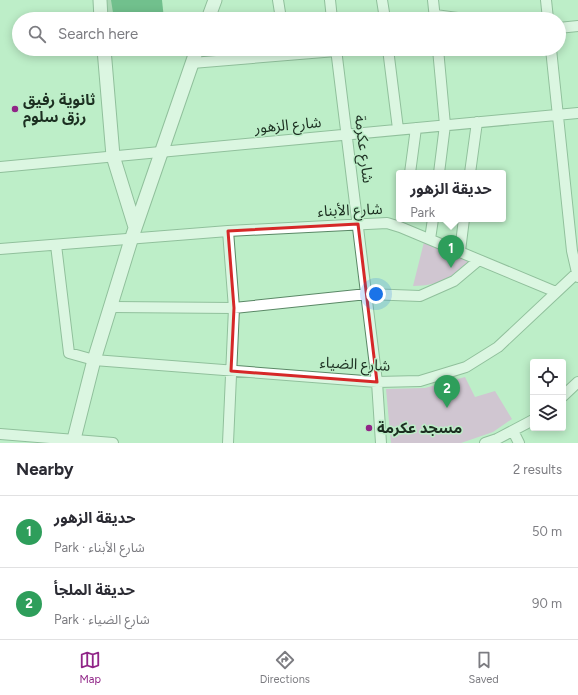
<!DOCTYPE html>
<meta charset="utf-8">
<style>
:root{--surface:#fff;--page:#f7f7f7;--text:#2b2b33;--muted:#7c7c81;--line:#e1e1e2;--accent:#902487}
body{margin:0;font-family:Figtree,"Noto Sans Arabic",sans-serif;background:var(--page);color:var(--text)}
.controls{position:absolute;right:12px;bottom:12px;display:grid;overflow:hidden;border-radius:4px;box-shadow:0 2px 10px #0003}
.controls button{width:36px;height:36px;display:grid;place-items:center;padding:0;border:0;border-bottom:1px solid var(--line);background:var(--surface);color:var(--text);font:20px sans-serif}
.you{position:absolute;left:376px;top:294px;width:14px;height:14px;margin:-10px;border:3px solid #fff;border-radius:50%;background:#1a73e8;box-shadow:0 0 0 6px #1a73e833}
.badge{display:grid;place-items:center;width:26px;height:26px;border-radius:50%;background:var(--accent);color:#fff;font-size:13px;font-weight:700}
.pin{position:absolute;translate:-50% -33px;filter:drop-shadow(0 1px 2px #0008)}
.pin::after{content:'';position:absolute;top:21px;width:14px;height:12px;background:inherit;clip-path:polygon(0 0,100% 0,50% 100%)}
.popup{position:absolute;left:396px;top:170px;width:110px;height:52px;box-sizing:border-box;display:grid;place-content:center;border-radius:4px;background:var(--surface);filter:drop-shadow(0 1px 3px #0005);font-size:13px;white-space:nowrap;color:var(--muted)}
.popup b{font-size:15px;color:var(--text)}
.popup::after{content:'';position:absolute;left:50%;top:100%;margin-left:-8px;border:8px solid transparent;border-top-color:var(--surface)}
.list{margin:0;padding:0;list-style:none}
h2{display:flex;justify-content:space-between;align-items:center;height:52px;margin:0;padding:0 16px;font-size:17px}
h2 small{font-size:13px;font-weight:400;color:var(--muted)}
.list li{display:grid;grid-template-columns:26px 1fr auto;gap:12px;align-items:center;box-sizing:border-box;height:72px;padding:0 16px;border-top:1px solid var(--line)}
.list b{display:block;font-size:15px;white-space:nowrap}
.list p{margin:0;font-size:13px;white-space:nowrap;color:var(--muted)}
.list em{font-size:13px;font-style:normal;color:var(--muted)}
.icon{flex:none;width:22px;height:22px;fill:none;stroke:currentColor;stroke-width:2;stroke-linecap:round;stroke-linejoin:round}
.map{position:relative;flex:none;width:578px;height:443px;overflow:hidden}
.search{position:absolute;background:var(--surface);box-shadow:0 2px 10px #0003;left:12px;right:12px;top:12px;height:44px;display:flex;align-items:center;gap:10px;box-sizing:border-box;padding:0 14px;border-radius:22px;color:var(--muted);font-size:15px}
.sheet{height:196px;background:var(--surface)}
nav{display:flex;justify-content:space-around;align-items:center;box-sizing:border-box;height:56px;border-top:1px solid var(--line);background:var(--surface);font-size:11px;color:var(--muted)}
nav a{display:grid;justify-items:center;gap:2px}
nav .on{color:var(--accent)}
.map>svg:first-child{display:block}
</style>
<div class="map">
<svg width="578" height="443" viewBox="0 0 578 443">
<rect width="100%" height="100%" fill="#bdeec8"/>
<path fill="#e694db" d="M424 242 469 262C448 280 441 285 413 286Z
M465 377 475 397 495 391 512 419 493 432 461 443H391L386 389 425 388Z"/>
<path fill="#0003" d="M103 0H161L163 19H106Z"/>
<path fill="#158846" d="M111 0H162L164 19H114Z"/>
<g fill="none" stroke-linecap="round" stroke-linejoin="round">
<g stroke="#5a8866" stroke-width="12">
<path id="minor" d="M278 0 281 19
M330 0 332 19
M382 0 385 19
M433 0 435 19
M546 0 548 19
M435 15 465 19
M559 28 578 26
M336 49 377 382 381 443
M388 49 398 129
M438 49 445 125 439 173
M551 49 572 251 578 277
M192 63 336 51
M0 167 578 113
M410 173 416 128
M470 173 477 122
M228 231 234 308 228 443
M430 239 433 219
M56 245 69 353 94 360 377 382 420 381 466 367 498 347 578 272
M0 249 228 231 387 223 400 227 556 292
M460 251 464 219
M112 307 234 308 367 294 420 296 454 281 479 260
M563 396 578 382
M513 431 519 443
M0 434 113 443
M485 443 497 439 533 420"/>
</g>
<g stroke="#5a8866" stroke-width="15">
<path id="major" d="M100 0 101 19
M208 19 215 0
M104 49 113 156 135 227
M73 443 94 360 131 240 197 49"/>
</g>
<use href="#minor" stroke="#fff" stroke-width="10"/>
<use href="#major" stroke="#fff" stroke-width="13"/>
</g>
<path d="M0 0H578V443H0ZM358 224 377 382 231 371 234 308 228 231Z" fill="#bdeec8" fill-opacity=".55" fill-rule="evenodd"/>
<path fill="none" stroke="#d62828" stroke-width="3" stroke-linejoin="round" d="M358 224 377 382 231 371 234 308 228 231Z"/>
<g fill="#902487" stroke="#bdeec8" stroke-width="1.5">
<circle cx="15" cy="109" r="4"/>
<circle cx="369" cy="428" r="4"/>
</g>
<g text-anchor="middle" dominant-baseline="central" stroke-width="3" stroke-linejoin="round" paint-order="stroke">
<g font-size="15" font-weight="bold" fill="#1c2f21" stroke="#bdeec8" text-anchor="start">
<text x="23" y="100">ثانوية رفيق<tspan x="23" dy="17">رزق سلوم</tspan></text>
<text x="377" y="428">مسجد عكرمة</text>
</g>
<g font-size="15" fill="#1c2f21" stroke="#bdeec8">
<text transform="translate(288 125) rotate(-5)">شارع الزهور</text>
<text transform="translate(364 149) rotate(83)">شارع عكرمة</text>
<text transform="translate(350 210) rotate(-2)">شارع الأبناء</text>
<text transform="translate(355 364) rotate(3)">شارع الضياء</text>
</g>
</g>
</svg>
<div class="controls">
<button><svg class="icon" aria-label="locate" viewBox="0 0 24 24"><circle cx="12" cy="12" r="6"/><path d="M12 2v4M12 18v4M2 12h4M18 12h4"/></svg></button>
<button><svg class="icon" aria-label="layers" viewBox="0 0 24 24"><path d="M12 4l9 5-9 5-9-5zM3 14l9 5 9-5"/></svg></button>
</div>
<div class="you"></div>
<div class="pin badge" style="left:451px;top:268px;background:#2e9e5b">1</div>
<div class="popup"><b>حديقة الزهور</b>Park</div>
<div class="pin badge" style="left:447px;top:408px;background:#2e9e5b">2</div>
<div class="search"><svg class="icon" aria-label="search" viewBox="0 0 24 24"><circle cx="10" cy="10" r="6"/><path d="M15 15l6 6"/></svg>Search here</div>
</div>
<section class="sheet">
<h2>Nearby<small>2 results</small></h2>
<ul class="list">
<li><span class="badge" style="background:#2e9e5b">1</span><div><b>حديقة الزهور</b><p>Park · شارع الأبناء</p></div><em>50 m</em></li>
<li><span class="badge" style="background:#2e9e5b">2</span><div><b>حديقة الملجأ</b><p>Park · شارع الضياء</p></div><em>90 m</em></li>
</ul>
</section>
<nav>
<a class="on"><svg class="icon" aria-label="map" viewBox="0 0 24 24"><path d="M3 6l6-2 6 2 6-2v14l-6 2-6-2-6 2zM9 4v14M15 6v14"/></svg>Map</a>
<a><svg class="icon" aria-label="directions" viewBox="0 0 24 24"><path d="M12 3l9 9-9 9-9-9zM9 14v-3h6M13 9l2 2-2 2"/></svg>Directions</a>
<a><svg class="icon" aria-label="saved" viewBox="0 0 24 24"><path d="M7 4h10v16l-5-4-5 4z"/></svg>Saved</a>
</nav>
